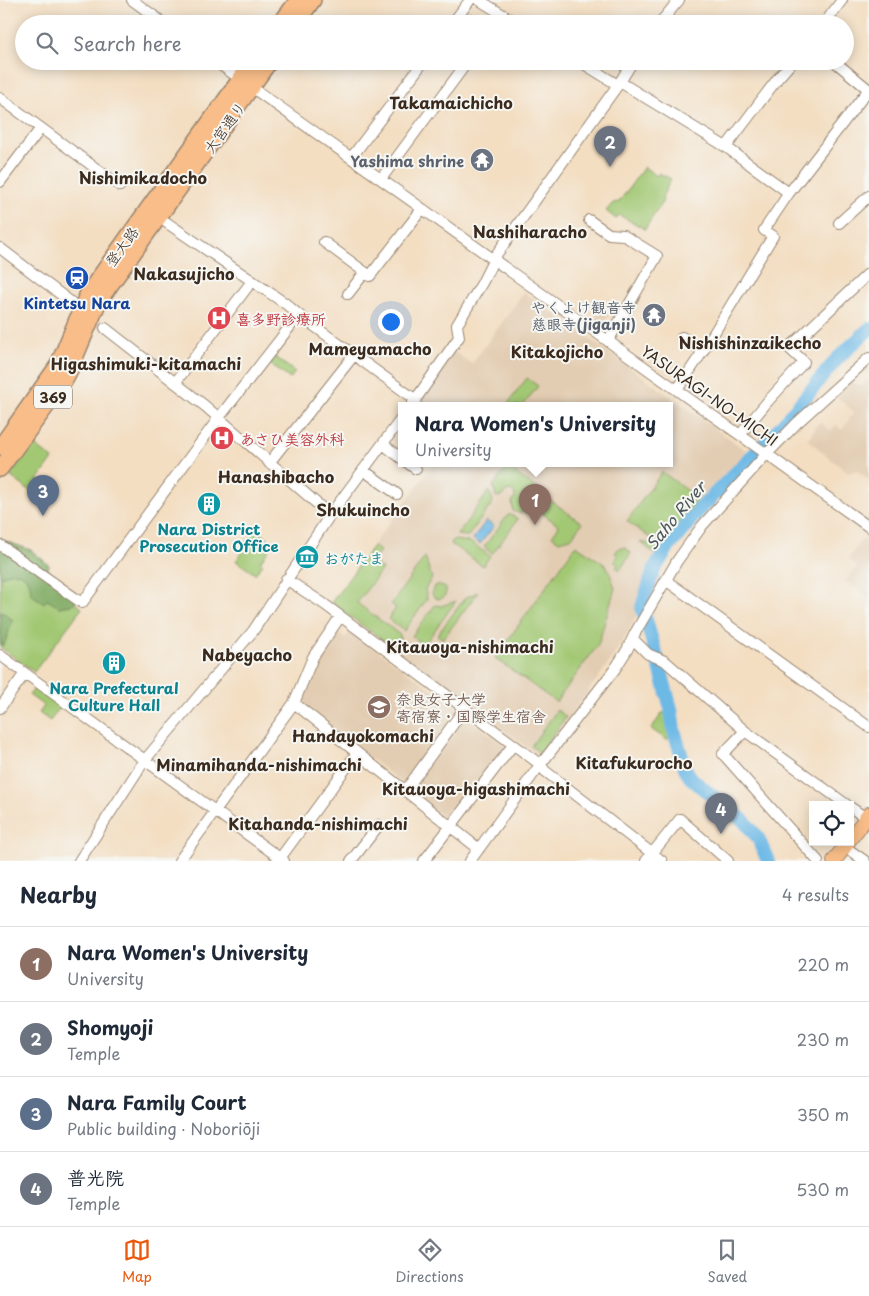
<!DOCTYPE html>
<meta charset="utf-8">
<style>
:root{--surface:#fff;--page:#f2f2f3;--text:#1f2937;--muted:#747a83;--line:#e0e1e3;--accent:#ea580c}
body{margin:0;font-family:"Playpen Sans","Klee One",sans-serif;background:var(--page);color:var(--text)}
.controls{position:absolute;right:15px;bottom:15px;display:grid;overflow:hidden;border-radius:0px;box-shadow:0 2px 12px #0003}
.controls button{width:45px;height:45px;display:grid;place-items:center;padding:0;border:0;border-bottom:1px solid var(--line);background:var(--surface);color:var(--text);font:25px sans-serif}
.you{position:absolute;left:390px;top:321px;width:18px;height:18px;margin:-12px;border:4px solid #fff;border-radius:50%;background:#1a73e8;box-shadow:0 0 0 8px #1a73e833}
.badge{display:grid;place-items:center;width:32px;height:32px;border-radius:50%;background:var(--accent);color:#fff;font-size:16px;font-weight:700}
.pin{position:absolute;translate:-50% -41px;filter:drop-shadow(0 1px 2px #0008)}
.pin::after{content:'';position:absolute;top:26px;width:18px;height:15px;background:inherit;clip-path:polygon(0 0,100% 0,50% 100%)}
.popup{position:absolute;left:398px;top:402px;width:275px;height:65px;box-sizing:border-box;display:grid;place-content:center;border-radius:0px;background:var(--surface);filter:drop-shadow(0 1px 4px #0005);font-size:16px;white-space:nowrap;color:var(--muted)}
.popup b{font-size:19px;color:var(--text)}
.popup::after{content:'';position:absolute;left:50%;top:100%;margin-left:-10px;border:10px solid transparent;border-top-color:var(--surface)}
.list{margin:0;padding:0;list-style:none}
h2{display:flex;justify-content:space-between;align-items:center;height:65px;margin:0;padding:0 20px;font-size:21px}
h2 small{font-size:16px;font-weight:400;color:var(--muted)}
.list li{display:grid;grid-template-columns:32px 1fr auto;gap:15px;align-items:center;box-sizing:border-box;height:75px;padding:0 20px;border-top:1px solid var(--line)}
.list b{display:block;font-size:19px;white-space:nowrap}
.list p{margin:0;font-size:16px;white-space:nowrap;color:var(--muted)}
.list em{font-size:16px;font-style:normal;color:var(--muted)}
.icon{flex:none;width:28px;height:28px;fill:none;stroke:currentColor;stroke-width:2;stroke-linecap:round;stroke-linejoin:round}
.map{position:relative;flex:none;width:869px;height:861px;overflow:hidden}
.search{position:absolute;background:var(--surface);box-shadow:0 2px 12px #0003;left:15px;right:15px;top:15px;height:55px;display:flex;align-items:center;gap:12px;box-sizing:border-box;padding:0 18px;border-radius:28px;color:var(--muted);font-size:19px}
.sheet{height:365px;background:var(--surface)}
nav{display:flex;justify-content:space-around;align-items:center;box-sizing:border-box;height:70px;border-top:1px solid var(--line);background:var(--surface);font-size:14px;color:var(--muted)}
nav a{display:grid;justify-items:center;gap:2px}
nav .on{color:var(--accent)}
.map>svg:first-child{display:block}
</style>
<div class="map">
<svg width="869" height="861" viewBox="0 0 869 861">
<rect width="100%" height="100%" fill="#f6f6f2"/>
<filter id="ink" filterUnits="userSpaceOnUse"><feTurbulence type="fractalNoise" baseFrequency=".02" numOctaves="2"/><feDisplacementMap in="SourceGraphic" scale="10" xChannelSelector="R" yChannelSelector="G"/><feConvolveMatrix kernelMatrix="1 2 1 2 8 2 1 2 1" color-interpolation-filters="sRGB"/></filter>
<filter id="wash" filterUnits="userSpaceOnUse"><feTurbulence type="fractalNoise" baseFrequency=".0096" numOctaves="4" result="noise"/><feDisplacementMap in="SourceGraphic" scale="20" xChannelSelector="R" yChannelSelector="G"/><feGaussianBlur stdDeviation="1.12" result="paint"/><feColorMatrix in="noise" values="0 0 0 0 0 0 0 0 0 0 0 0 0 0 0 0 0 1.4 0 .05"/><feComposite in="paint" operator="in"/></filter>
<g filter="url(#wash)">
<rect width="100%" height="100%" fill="#f3dec2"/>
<path fill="#e3cdb2" d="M524 292 748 452 701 501 664 549 649 571 636 617 611 660 540 757 330 602 434 464H669V406H423L420 404 414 406 453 351 472 364Z
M601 309 609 315 602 325 594 320Z
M869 379V480L856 470 848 473 807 439 820 422 831 431 836 425 842 430 854 412 834 395 848 381 861 386Z
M863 538 869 542V598L846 581 857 566 848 559Z
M334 631 345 638 351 631 459 709 406 786 300 704 298 699 316 658Z
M463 715 507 747 451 823 410 791Z"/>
<path fill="#ccc2b9" d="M467 8 482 19 478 24 463 13Z"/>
<path fill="#a2c873" stroke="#6e7948" d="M644 167 657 176 659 173 671 179 662 197 663 201 645 229 619 215 616 219 606 211 613 203 619 202Z
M271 354 295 372 290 379 266 361Z
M527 378 538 386 523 406H506Z
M33 444 53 459 30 491 10 476Z
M507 467 539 490 521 514 513 511 512 502 515 498V494L511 491 506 492 502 496 496 497 493 486Z
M662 472 698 498 657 555 640 542 649 544 652 541 661 546 627 521Z
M489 491 493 500 492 504 468 536 457 535Z
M546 497 582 523 571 538 559 541 552 536 559 526 537 509Z
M508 515H511L518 519 492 554 484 547Z
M256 530 269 539 267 544 271 547 260 562 263 564 255 574 236 561 248 544 246 542Z
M453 540 470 542 490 556 483 566 451 544Z
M576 545 607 566 615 588 598 645 556 702 495 658Z
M373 546 380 551 372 562 382 569 357 603 400 635V639L394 648 331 603Z
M619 548H626L631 553 620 570 616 567 618 565 614 561 618 555 615 553Z
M0 549 82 608 34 672 0 647Z
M425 557 432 578 425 589 427 599 404 631 388 619 396 608 391 604Z
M432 592a7 7 0 1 1 14 0a7 7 0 1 1-14 0Z
M478 592 443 639 437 635 465 598Z
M456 601 424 645 412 636 435 605 441 606Z
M36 687 61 706 50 721 39 713 44 706 29 695Z
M557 710 566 717 540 753 531 746Z
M663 712 667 716 673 734 667 740 651 729Z"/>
<path fill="#81ac65" stroke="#5e6b42" d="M0 537 5 541 31 550 49 565 47 575 80 598 71 605 59 607 47 600 44 603C41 600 33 597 31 594 30 591 31 588 30 586 26 572 12 569 2 577L0 575Z
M0 610 13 620 4 645H1Z"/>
<path fill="#6db9e6" stroke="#547282" d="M486 521 494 526 480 544 473 539Z"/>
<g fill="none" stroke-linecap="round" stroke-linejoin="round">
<path stroke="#6db9e6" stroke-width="14" d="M768 861 758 838 744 821 700 786 690 777 685 768 674 730 671 709 661 671 642 607 654 570 667 549 699 510 777 431 837 359 869 329"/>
</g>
</g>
<g filter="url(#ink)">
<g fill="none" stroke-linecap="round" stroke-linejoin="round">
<g stroke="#978470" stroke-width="12">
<path id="minor" d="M132 0 165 24
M479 0 518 24
M452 24 470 0
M659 24 679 0
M824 24 842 0
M215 61 869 527
M579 61 618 85
M834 61 868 89
M620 82 726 147 789 193 764 230 773 236 703 351 677 390
M0 98 120 186
M726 147 778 78 793 61
M351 158 424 61
M381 179 468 61
M0 182 41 128
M789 193 869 89
M589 220 609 234 623 235 657 256 608 341
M839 223 869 196
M324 242 370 276 422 209
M0 248 72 303
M348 294 365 272
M299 315 416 400
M105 328 205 406 330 515
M682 337 703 351
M175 383 252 281
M411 406 459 337 457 325 482 283 496 255 620 82 633 61
M744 430 768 401 804 362 789 348 869 273
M383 444 401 458
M269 463 354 355
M409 464 416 469
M363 470 397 494
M0 545 82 603 218 419 299 315 286 304 154 214
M286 579 324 604 541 765 545 771 662 861
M667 581 869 727
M633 639 648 654 665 661 745 731 723 754 818 861
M0 655 284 861
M294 703 479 849
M0 708 25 673
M745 731 847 805
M405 791 464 709
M850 807 866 818
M845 847 865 861
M79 861 144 761 253 631 330 515 401 419
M179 861 294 703 313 657 340 617
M278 861 357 753
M351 861 379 825
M424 861 513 745
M470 861 537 769 615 669 627 650 635 633 677 561 702 526 762 459 797 423 869 358
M646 861 680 819 728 861"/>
</g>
<g stroke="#978470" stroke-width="16">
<path id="major" d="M850 839 869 814
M834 861 848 842"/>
</g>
<g stroke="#978470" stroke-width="18">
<path id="highway" d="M280 24 298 0
M296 24 313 0
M0 447 58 365 88 293 253 61
M0 469 58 391 69 372 99 301 270 61"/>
</g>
<use href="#minor" stroke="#fff" stroke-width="10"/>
<use href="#major" stroke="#f8bd88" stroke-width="14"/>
<use href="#highway" stroke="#f8bd88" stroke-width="15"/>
</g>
</g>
<defs>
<g id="temple-disc" transform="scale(1.25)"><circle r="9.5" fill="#6b7280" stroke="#f6f6f2"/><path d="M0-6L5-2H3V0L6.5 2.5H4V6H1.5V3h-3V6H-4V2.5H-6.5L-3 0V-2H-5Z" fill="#fff"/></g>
<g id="station-disc" transform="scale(1.25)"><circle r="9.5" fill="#1a4fb4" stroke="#f6f6f2"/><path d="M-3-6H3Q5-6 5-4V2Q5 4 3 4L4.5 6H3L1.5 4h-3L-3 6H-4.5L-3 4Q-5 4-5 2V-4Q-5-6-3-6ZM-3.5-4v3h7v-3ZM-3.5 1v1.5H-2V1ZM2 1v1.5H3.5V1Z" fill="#fff"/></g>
<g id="hospital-disc" transform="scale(1.25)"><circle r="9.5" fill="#e0444e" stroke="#f6f6f2"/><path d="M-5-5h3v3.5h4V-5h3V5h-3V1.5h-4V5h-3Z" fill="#fff"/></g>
<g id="building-disc" transform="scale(1.25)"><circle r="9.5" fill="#0f9aa8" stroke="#f6f6f2"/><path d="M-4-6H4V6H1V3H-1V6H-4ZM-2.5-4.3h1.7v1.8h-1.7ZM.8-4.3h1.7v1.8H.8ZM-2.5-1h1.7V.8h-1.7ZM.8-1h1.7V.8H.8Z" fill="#fff"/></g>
<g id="museum-disc" transform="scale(1.25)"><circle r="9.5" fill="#0f9aa8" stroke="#f6f6f2"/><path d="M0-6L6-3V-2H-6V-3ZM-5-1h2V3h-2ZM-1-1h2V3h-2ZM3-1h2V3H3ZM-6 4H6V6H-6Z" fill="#fff"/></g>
<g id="university-disc" transform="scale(1.25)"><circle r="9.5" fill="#8d6e63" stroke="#f6f6f2"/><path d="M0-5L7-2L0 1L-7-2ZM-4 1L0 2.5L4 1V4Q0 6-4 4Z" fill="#fff"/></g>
</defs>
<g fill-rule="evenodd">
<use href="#temple-disc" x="482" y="160"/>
<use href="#station-disc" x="77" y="278"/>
<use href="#temple-disc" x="654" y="315"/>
<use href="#hospital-disc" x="219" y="318"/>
<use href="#hospital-disc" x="222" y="438"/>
<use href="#building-disc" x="209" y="504"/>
<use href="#museum-disc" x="307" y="557"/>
<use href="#building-disc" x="114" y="663"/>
<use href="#university-disc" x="379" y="707"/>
</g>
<g text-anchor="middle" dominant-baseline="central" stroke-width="4" stroke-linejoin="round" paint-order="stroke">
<rect fill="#f6f6f2" stroke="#73675e" stroke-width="1" x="34" y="385.5" width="38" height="23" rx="4"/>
<g font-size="14" font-weight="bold" fill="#3b2a1e">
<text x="53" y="397">369</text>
</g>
<g font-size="15" fill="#3b2a1e" stroke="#f6f6f2">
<text transform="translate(224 127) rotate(-54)">大宮通り</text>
<text transform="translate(121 246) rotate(-54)">登大路</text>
<text transform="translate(710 395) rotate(35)">YASURAGI-NO-MICHI</text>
</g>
<g font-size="15" font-weight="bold" fill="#5b616d" stroke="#f6f6f2" text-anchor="end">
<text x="464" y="160">Yashima shrine</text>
<text x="636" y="306">やくよけ観音寺<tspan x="636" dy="17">慈眼寺(jiganji)</tspan></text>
</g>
<g font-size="15" font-weight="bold" fill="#164399" stroke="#f6f6f2">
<text x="77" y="302">Kintetsu Nara</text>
</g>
<g font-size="15" font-weight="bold" fill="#be3a42" stroke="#f6f6f2" text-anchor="start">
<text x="236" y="318">喜多野診療所</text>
<text x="240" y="438">あさひ美容外科</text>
</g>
<g font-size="15" font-weight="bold" fill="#0d838f" stroke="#f6f6f2">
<text x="209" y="528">Nara District<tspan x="209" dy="17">Prosecution Office</tspan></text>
<text x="324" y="557" text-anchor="start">おがたま</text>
<text x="114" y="687">Nara Prefectural<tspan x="114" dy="17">Culture Hall</tspan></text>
</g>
<g font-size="15" font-weight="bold" fill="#785e54" stroke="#f6f6f2" text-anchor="start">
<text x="396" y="698">奈良女子大学<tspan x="396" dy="17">寄宿寮・国際学生宿舎</tspan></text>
</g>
<g font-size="16" font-weight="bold" fill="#3b2a1e" stroke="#f6f6f2">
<text x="451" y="102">Takamaichicho</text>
<text x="143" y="177">Nishimikadocho</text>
<text x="530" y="231">Nashiharacho</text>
<text x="184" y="273">Nakasujicho</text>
<text x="750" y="342">Nishishinzaikecho</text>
<text x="370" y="348">Mameyamacho</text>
<text x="557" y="351">Kitakojicho</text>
<text x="146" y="363">Higashimuki-kitamachi</text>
<text x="276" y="476">Hanashibacho</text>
<text x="363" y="509">Shukuincho</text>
<text x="470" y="646">Kitauoya-nishimachi</text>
<text x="247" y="654">Nabeyacho</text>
<text x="363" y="735">Handayokomachi</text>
<text x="634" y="762">Kitafukurocho</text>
<text x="259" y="764">Minamihanda-nishimachi</text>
<text x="476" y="788">Kitauoya-higashimachi</text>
<text x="318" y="823">Kitahanda-nishimachi</text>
</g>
<g font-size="16" font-style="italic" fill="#4a555a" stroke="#f6f6f2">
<text transform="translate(675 515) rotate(-50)">Saho River</text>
</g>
</g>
</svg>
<div class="controls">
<button><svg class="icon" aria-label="locate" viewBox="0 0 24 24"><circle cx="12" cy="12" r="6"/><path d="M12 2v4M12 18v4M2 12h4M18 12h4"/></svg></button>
</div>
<div class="you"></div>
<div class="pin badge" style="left:535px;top:525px;background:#8d6e63">1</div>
<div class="popup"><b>Nara Women's University</b>University</div>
<div class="pin badge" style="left:610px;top:167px;background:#6b7280">2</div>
<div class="pin badge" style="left:43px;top:516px;background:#5c6f8a">3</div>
<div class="pin badge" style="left:721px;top:834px;background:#6b7280">4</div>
<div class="search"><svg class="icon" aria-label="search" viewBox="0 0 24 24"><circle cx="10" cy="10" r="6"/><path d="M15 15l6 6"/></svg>Search here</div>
</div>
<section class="sheet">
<h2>Nearby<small>4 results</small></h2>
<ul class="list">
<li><span class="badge" style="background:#8d6e63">1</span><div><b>Nara Women's University</b><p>University</p></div><em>220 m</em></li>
<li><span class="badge" style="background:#6b7280">2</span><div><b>Shomyoji</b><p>Temple</p></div><em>230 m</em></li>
<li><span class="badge" style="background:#5c6f8a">3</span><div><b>Nara Family Court</b><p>Public building · Noboriōji</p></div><em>350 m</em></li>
<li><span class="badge" style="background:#6b7280">4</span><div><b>普光院</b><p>Temple</p></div><em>530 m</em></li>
</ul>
</section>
<nav>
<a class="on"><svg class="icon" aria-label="map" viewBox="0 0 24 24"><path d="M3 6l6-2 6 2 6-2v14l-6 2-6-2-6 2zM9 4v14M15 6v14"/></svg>Map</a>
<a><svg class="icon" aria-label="directions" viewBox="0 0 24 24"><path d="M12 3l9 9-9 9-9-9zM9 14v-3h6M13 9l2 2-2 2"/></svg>Directions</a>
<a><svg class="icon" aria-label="saved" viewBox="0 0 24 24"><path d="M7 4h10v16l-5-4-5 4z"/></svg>Saved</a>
</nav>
